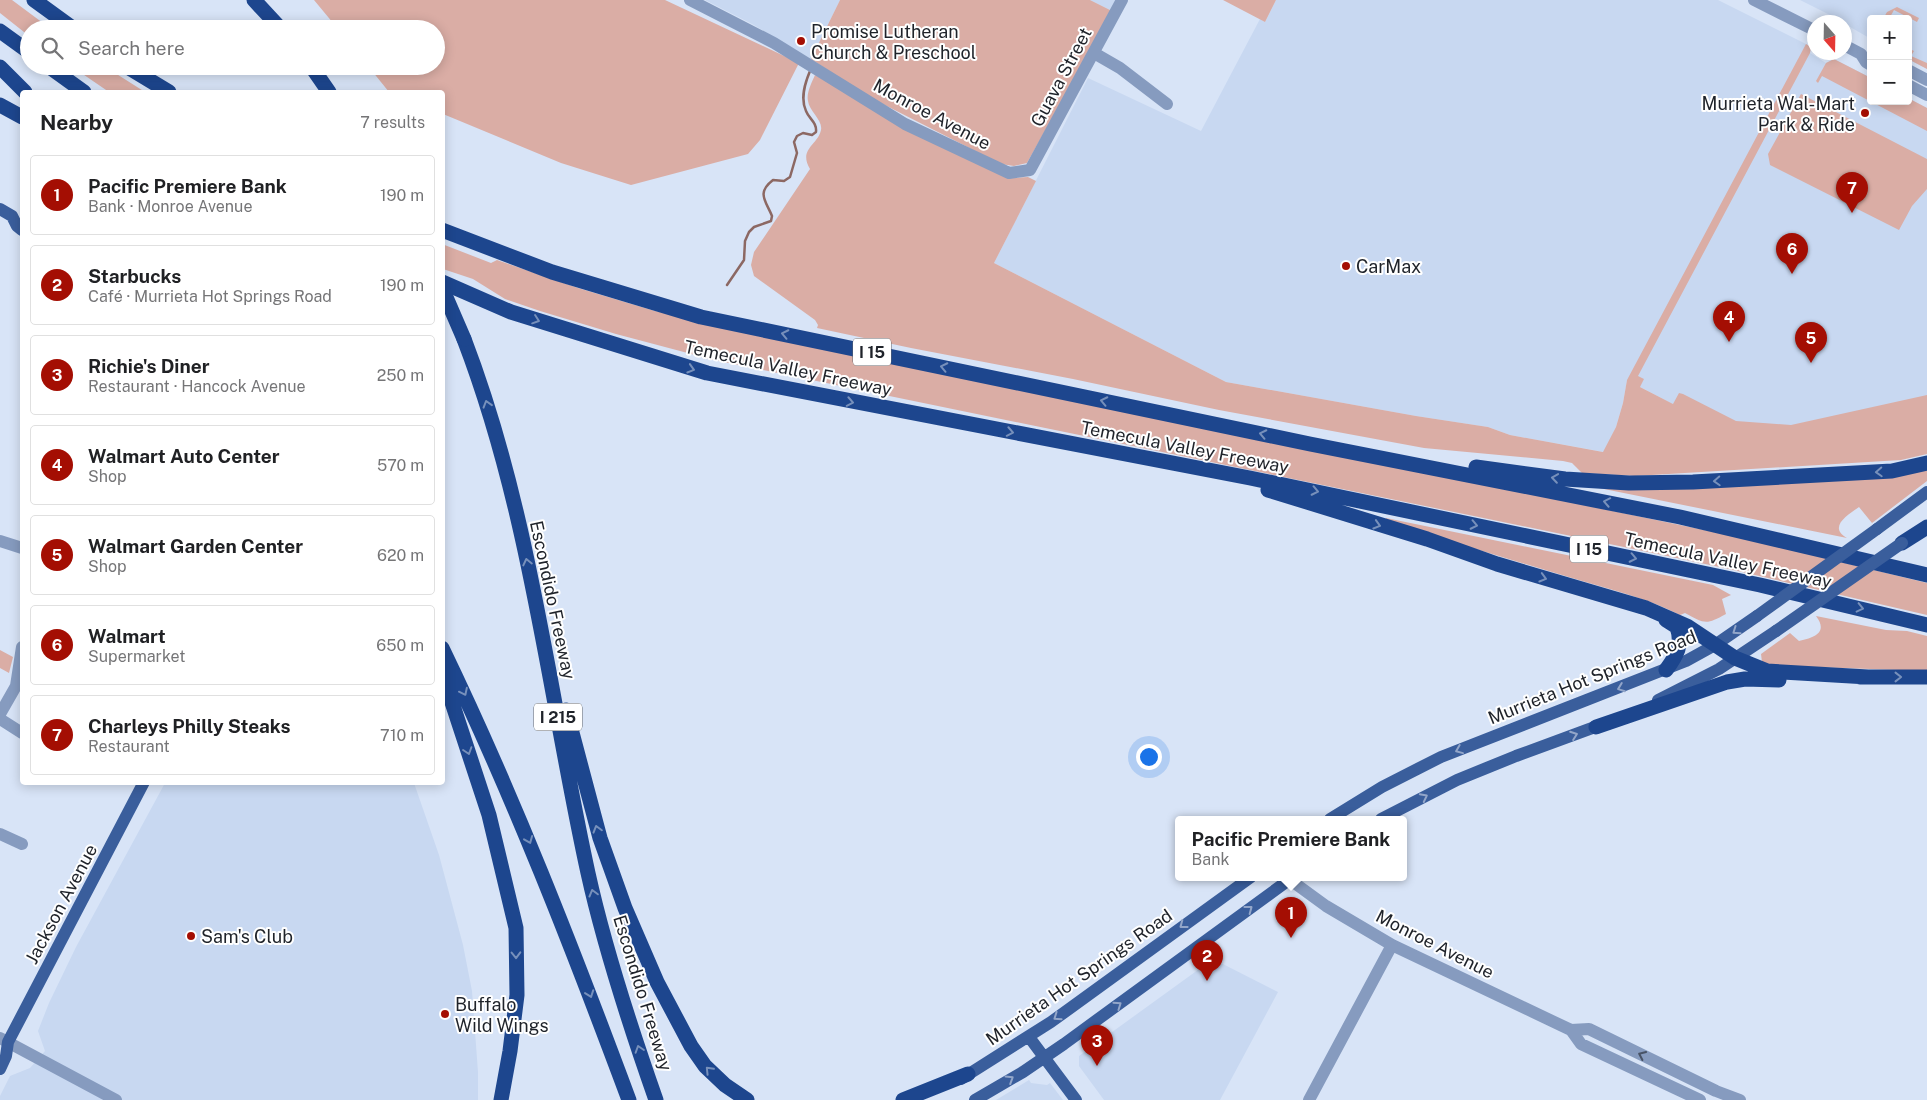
<!DOCTYPE html>
<meta charset="utf-8">
<style>
:root{--surface:#fff;--page:#f2f2f2;--text:#202124;--muted:#757577;--line:#e0e0e0;--accent:#a40e03}
body{margin:0;font-family:"Public Sans",sans-serif;background:var(--page);color:var(--text)}
.controls{position:absolute;right:15px;top:15px;display:grid;overflow:hidden;border-radius:5px;box-shadow:0 2px 12px #0003}
.controls button{width:45px;height:45px;display:grid;place-items:center;padding:0;border:0;border-bottom:1px solid var(--line);background:var(--surface);color:var(--text);font:25px sans-serif}
.compass{position:absolute;left:1807px;top:15px;width:45px;height:45px;border-radius:50%;background:var(--surface);box-shadow:0 2px 12px #0003;rotate:160deg}
.you{position:absolute;left:1148px;top:756px;width:18px;height:18px;margin:-12px;border:4px solid #fff;border-radius:50%;background:#1a73e8;box-shadow:0 0 0 8px #1a73e833}
.badge{display:grid;place-items:center;width:32px;height:32px;border-radius:50%;background:var(--accent);color:#fff;font-size:16px;font-weight:700}
.pin{position:absolute;translate:-50% -41px;filter:drop-shadow(0 1px 2px #0008)}
.pin::after{content:'';position:absolute;top:26px;width:18px;height:15px;background:inherit;clip-path:polygon(0 0,100% 0,50% 100%)}
.popup{position:absolute;left:1175px;top:816px;width:232px;height:65px;box-sizing:border-box;display:grid;place-content:center;border-radius:5px;background:var(--surface);filter:drop-shadow(0 1px 4px #0005);font-size:16px;white-space:nowrap;color:var(--muted)}
.popup b{font-size:19px;color:var(--text)}
.popup::after{content:'';position:absolute;left:50%;top:100%;margin-left:-10px;border:10px solid transparent;border-top-color:var(--surface)}
.list{margin:0;padding:0;list-style:none}
h2{display:flex;justify-content:space-between;align-items:center;height:65px;margin:0;padding:0 20px;font-size:21px}
h2 small{font-size:16px;font-weight:400;color:var(--muted)}
.list li{display:grid;grid-template-columns:32px 1fr auto;gap:15px;align-items:center;box-sizing:border-box;height:80px;margin:0 10px 10px;padding:0 10px;border:1px solid var(--line);border-radius:5px}
.list b{display:block;font-size:19px;white-space:nowrap}
.list p{margin:0;font-size:16px;white-space:nowrap;color:var(--muted)}
.list em{font-size:16px;font-style:normal;color:var(--muted)}
.icon{flex:none;width:28px;height:28px;fill:none;stroke:currentColor;stroke-width:2;stroke-linecap:round;stroke-linejoin:round}
.map{position:relative;flex:none;width:1927px;height:1100px;overflow:hidden}
.search{position:absolute;background:var(--surface);box-shadow:0 2px 12px #0003;left:20px;top:20px;width:425px;height:55px;display:flex;align-items:center;gap:12px;box-sizing:border-box;padding:0 18px;border-radius:28px;color:var(--muted);font-size:19px}
.panel{position:absolute;background:var(--surface);box-shadow:0 2px 12px #0003;left:20px;top:90px;width:425px;height:695px;border-radius:5px}
.map>svg:first-child{display:block}
</style>
<div class="map">
<svg width="1927" height="1100" viewBox="0 0 1927 1100">
<rect width="100%" height="100%" fill="#d8e4f7"/>
<path fill="#c8d8f1" d="M705 0H840L811 59 752 24Z
M1090 0H1118L1112 11Z
M1276 0H1718L1806 44 1811 47 1810 53 1826 63 1834 59 1871 78V101H1908V98L1927 108V410L1743 441 1627 380 1623 403 1616 427 1604 452 1510 435 1488 427 1416 416 1226 382 994 263 1088 78 1201 131 1260 19 1265 22Z
M1800 0H1927V69L1908 59V19H1871V39L1845 24 1844 22Z
M165 783H414L439 855 463 945 472 991 478 1072V1100H0V1096L10 1076 30 1068 45 1051 38 1031 49 1003 76 947Z
M1213 959 1278 992 1220 1100H1104L1079 1066V1056Z
M1029 1080 1031 1083 1047 1085 1050 1083 1063 1100H996Z"/>
<path fill="#daada5" d="M0 0H12L51 29H29V36L0 13Z
M314 0H665L799 63 760 140 748 154 631 185 561 163 443 114 442 92H389L368 66H436V29H338Z
M840 0H1090L1112 11 1027 163 1014 166 1001 164 867 96 811 59Z
M1223 0H1276L1265 22Z
M1897 7 1919 18 1917 22 1894 10 1889 19H1883L1887 12Z
M1806 44 1811 47 1810 53 1638 376 1644 379 1640 387 1673 404 1679 393 1683 394 1736 421 1791 425 1927 395V454L1901 460 1635 476 1582 473 1572 463 1563 461 1424 448 1219 410 1073 379 911 348 817 328 818 325 815 320 754 276 751 265 754 252 810 169C798 149 818 145 821 130 823 120 809 111 808 101 806 93 812 82 815 75L1010 178 1028 177 1036 181 994 263 1226 382 1416 416 1488 427 1510 435 1603 452 1616 427 1623 403 1627 380Z
M1908 48 1914 51 1911 56 1927 63V69L1908 59Z
M1834 59 1871 78V101H1908V98L1927 108V131L1822 76 1818 83 1816 81 1826 63Z
M71 66H104L145 92H109Z
M1801 94 1927 159V189L1912 206 1899 230 1770 165 1768 154Z
M442 244 491 263 497 260 578 288 655 311 1752 540 1927 583V615L1729 569 1576 537 714 360 616 334 540 311 505 299 473 279 443 269Z
M1927 469V481L1872 523 1859 507C1849 514 1827 527 1847 538L1599 488Z
M1386 518 1713 585 1731 595 1722 599 1726 614C1706 625 1705 624 1685 613L1680 615C1647 598 1608 589 1572 578 1509 559 1447 541 1385 520Z
M1816 616 1886 630 1907 631 1927 636V671L1785 666 1770 665 1762 662 1761 654 1790 633 1799 641C1813 638 1829 633 1816 616Z
M0 650 13 657 9 673 0 668Z"/>
<g fill="none" stroke-linecap="round" stroke-linejoin="round">
<path stroke="#8c6863" stroke-width="2.5" d="M727 285 744 260 745 241 749 232 754 227 771 221 772 216C766 201 756 193 773 180L784 181 790 177 797 153 794 142 797 136 803 133 812 135 816 132C817 122 809 119 806 111 800 98 805 83 810 71"/>
<path stroke="#869bbf" stroke-width="12" d="M690 0 774 43 905 124 1009 173 1030 170 1122 0
M1754 0 1814 30
M1844 45 1861 54 1866 62 1871 65
M1094 53 1120 68 1167 104
M1908 70 1927 80
M1908 85 1927 95
M0 541 22 548
M0 714 16 686 22 647
M0 719 22 733
M0 834 22 844
M1289 879 1326 906 1392 945 1571 1030 1581 1044 1700 1100
M1571 1030 1589 1029 1716 1091 1740 1100
M0 1038 116 1100
M1309 1100 1392 945"/>
<path stroke="#3a5e9c" stroke-width="12" d="M0 209 12 216 17 226 22 230
M1877 529 1927 492
M1658 700 1719 669 1776 631
M1330 819 1382 787 1441 757 1686 661 1715 645 1757 616
M1381 819 1457 780 1516 756 1603 724
M1029 1037 1076 1100
M0 1069 6 1056 8 1042 144 782
M961 1079 1051 1022 1251 877
M975 1100 1023 1072 1064 1044 1293 877"/>
<path stroke="#1d468e" stroke-width="15" d="M34 0 74 29
M254 0 281 29
M0 31 29 52
M48 66 84 92
M126 66 169 92
M311 66 329 92
M0 67 25 92
M0 105 22 117
M442 230 552 272 701 317 1310 444 1680 517 1927 575
M442 282 511 312 707 373 1250 478 1760 585 1927 625
M464 339C530 511 549 695 588 873 605 950 630 1026 656 1100
M1476 467 1565 479 1629 483 1693 482 1892 471 1927 463
M1268 490 1427 539 1497 564 1646 608 1687 626 1735 658 1767 671 1868 677
M1902 543 1927 527
M442 648C513 795 572 947 629 1100
M1666 670C1677 655 1683 645 1677 627L1666 620
M442 672 489 815 516 928 517 995 510 1051 501 1100
M1860 677H1927
M566 710 600 838 625 908 657 982 691 1046 705 1066 725 1085 747 1100
M1596 727 1727 682 1745 679 1779 680
M903 1100 968 1074"/>
<path stroke="#3a5e9c" stroke-width="12" d="M1757 616 1877 529
M1776 631 1902 543"/>
<path stroke="#1d468e" stroke-width="15" d="M442 288 464 339"/>
</g>
<defs><path id="oneway-chevron" d="M-2-3.5L2.5 0L-2 3.5" fill="none" stroke-width="1.6" stroke-linecap="round" stroke-linejoin="round" transform="scale(1.25)"/></defs>
<g stroke="#7790bb">
<use href="#oneway-chevron" transform="translate(536 320) rotate(19)"/>
<use href="#oneway-chevron" transform="translate(785 334) rotate(-168)"/>
<use href="#oneway-chevron" transform="translate(944 367) rotate(-168)"/>
<use href="#oneway-chevron" transform="translate(691 369) rotate(17)"/>
<use href="#oneway-chevron" transform="translate(1104 401) rotate(-168)"/>
<use href="#oneway-chevron" transform="translate(850 402) rotate(11)"/>
<use href="#oneway-chevron" transform="translate(487 404) rotate(-107)"/>
<use href="#oneway-chevron" transform="translate(1010 432) rotate(11)"/>
<use href="#oneway-chevron" transform="translate(1263 434) rotate(-168)"/>
<use href="#oneway-chevron" transform="translate(1879 472) rotate(177)"/>
<use href="#oneway-chevron" transform="translate(1555 478) rotate(-172)"/>
<use href="#oneway-chevron" transform="translate(1717 481) rotate(177)"/>
<use href="#oneway-chevron" transform="translate(1315 491) rotate(12)"/>
<use href="#oneway-chevron" transform="translate(1607 502) rotate(-169)"/>
<use href="#oneway-chevron" transform="translate(1377 525) rotate(17)"/>
<use href="#oneway-chevron" transform="translate(1474 525) rotate(12)"/>
<use href="#oneway-chevron" transform="translate(1633 558) rotate(12)"/>
<use href="#oneway-chevron" transform="translate(527 562) rotate(-103)"/>
<use href="#oneway-chevron" transform="translate(1543 578) rotate(16)"/>
<use href="#oneway-chevron" transform="translate(1860 608) rotate(13)"/>
<use href="#oneway-chevron" transform="translate(1898 677)"/>
<use href="#oneway-chevron" transform="translate(464 692) rotate(64)"/>
<use href="#oneway-chevron" transform="translate(468 751) rotate(72)"/>
<use href="#oneway-chevron" transform="translate(597 829) rotate(-106)"/>
<use href="#oneway-chevron" transform="translate(529 840) rotate(68)"/>
<use href="#oneway-chevron" transform="translate(593 893) rotate(-105)"/>
<use href="#oneway-chevron" transform="translate(516 955) rotate(89)"/>
<use href="#oneway-chevron" transform="translate(590 994) rotate(70)"/>
<use href="#oneway-chevron" transform="translate(639 1049) rotate(-108)"/>
<use href="#oneway-chevron" transform="translate(709 1070) rotate(-134)"/>
</g>
<g stroke="#93a6c9">
<use href="#oneway-chevron" transform="translate(1736 631) rotate(145)"/>
<use href="#oneway-chevron" transform="translate(1621 688) rotate(159)"/>
<use href="#oneway-chevron" transform="translate(1574 735) rotate(-20)"/>
<use href="#oneway-chevron" transform="translate(1459 750) rotate(158)"/>
<use href="#oneway-chevron" transform="translate(1424 797) rotate(-27)"/>
<use href="#oneway-chevron" transform="translate(1249 909) rotate(-37)"/>
<use href="#oneway-chevron" transform="translate(1183 925) rotate(143)"/>
<use href="#oneway-chevron" transform="translate(1118 1005) rotate(-35)"/>
<use href="#oneway-chevron" transform="translate(1057 1017) rotate(145)"/>
<use href="#oneway-chevron" transform="translate(1010 1079) rotate(-32)"/>
</g>
<use stroke="#485366" href="#oneway-chevron" transform="translate(1642 1055) rotate(-155)"/>
<g fill="#a40e03" stroke="#fff" stroke-width="2">
<circle cx="801" cy="41" r="5"/>
<circle cx="1865" cy="113" r="5"/>
<circle cx="1346" cy="266" r="5"/>
<circle cx="191" cy="936" r="5"/>
<circle cx="445" cy="1014" r="5"/>
</g>
<g text-anchor="middle" dominant-baseline="central" stroke-width="4" stroke-linejoin="round" paint-order="stroke">
<g fill="#fff" stroke="#62656a" stroke-width="1">
<rect x="853" y="338.5" width="38" height="27" rx="4"/>
<rect x="1570" y="535.5" width="38" height="27" rx="4"/>
<rect x="534" y="703.5" width="48" height="27" rx="4"/>
</g>
<g font-size="16" font-weight="bold" fill="#1f232a">
<text x="872" y="352">I 15</text>
<text x="1589" y="549">I 15</text>
<text x="558" y="717">I 215</text>
</g>
<g font-size="18" fill="#1f232a" stroke="#fff" text-anchor="start">
<text x="811" y="31">Promise Lutheran<tspan x="811" dy="21">Church &amp; Preschool</tspan></text>
<text x="1855" y="103" text-anchor="end">Murrieta Wal-Mart<tspan x="1855" dy="21">Park &amp; Ride</tspan></text>
<text x="1356" y="266">CarMax</text>
<text x="201" y="936">Sam's Club</text>
<text x="455" y="1004">Buffalo<tspan x="455" dy="21">Wild Wings</tspan></text>
</g>
<g font-size="18" fill="#1f232a" stroke="#fff">
<text transform="translate(1061 77) rotate(-62)">Guava Street</text>
<text transform="translate(932 114) rotate(28)">Monroe Avenue</text>
<text transform="translate(788 368) rotate(12)">Temecula Valley Freeway</text>
<text transform="translate(1185 447) rotate(11)">Temecula Valley Freeway</text>
<text transform="translate(1728 560) rotate(12)">Temecula Valley Freeway</text>
<text transform="translate(553 600) rotate(78)">Escondido Freeway</text>
<text transform="translate(1592 677) rotate(-22)">Murrieta Hot Springs Road</text>
<text transform="translate(61 904) rotate(-62)">Jackson Avenue</text>
<text transform="translate(1435 944) rotate(27)">Monroe Avenue</text>
<text transform="translate(1079 977) rotate(-35)">Murrieta Hot Springs Road</text>
<text transform="translate(643 993) rotate(73)">Escondido Freeway</text>
</g>
</g>
</svg>
<div class="controls">
<button>+</button>
<button>−</button>
</div>
<svg class="compass" viewBox="-18 -18 36 36"><path d="M0-13l5 13h-10z" fill="#e53935"/><path d="M0 13l5-13h-10z" fill="#757577"/></svg>
<div class="you"></div>
<div class="pin badge" style="left:1291px;top:938px">1</div>
<div class="popup"><b>Pacific Premiere Bank</b>Bank</div>
<div class="pin badge" style="left:1207px;top:981px">2</div>
<div class="pin badge" style="left:1097px;top:1066px">3</div>
<div class="pin badge" style="left:1729px;top:342px">4</div>
<div class="pin badge" style="left:1811px;top:363px">5</div>
<div class="pin badge" style="left:1792px;top:274px">6</div>
<div class="pin badge" style="left:1852px;top:213px">7</div>
<div class="search"><svg class="icon" aria-label="search" viewBox="0 0 24 24"><circle cx="10" cy="10" r="6"/><path d="M15 15l6 6"/></svg>Search here</div>
<section class="panel">
<h2>Nearby<small>7 results</small></h2>
<ul class="list">
<li><span class="badge">1</span><div><b>Pacific Premiere Bank</b><p>Bank · Monroe Avenue</p></div><em>190 m</em></li>
<li><span class="badge">2</span><div><b>Starbucks</b><p>Café · Murrieta Hot Springs Road</p></div><em>190 m</em></li>
<li><span class="badge">3</span><div><b>Richie's Diner</b><p>Restaurant · Hancock Avenue</p></div><em>250 m</em></li>
<li><span class="badge">4</span><div><b>Walmart Auto Center</b><p>Shop</p></div><em>570 m</em></li>
<li><span class="badge">5</span><div><b>Walmart Garden Center</b><p>Shop</p></div><em>620 m</em></li>
<li><span class="badge">6</span><div><b>Walmart</b><p>Supermarket</p></div><em>650 m</em></li>
<li><span class="badge">7</span><div><b>Charleys Philly Steaks</b><p>Restaurant</p></div><em>710 m</em></li>
</ul>
</section>
</div>
